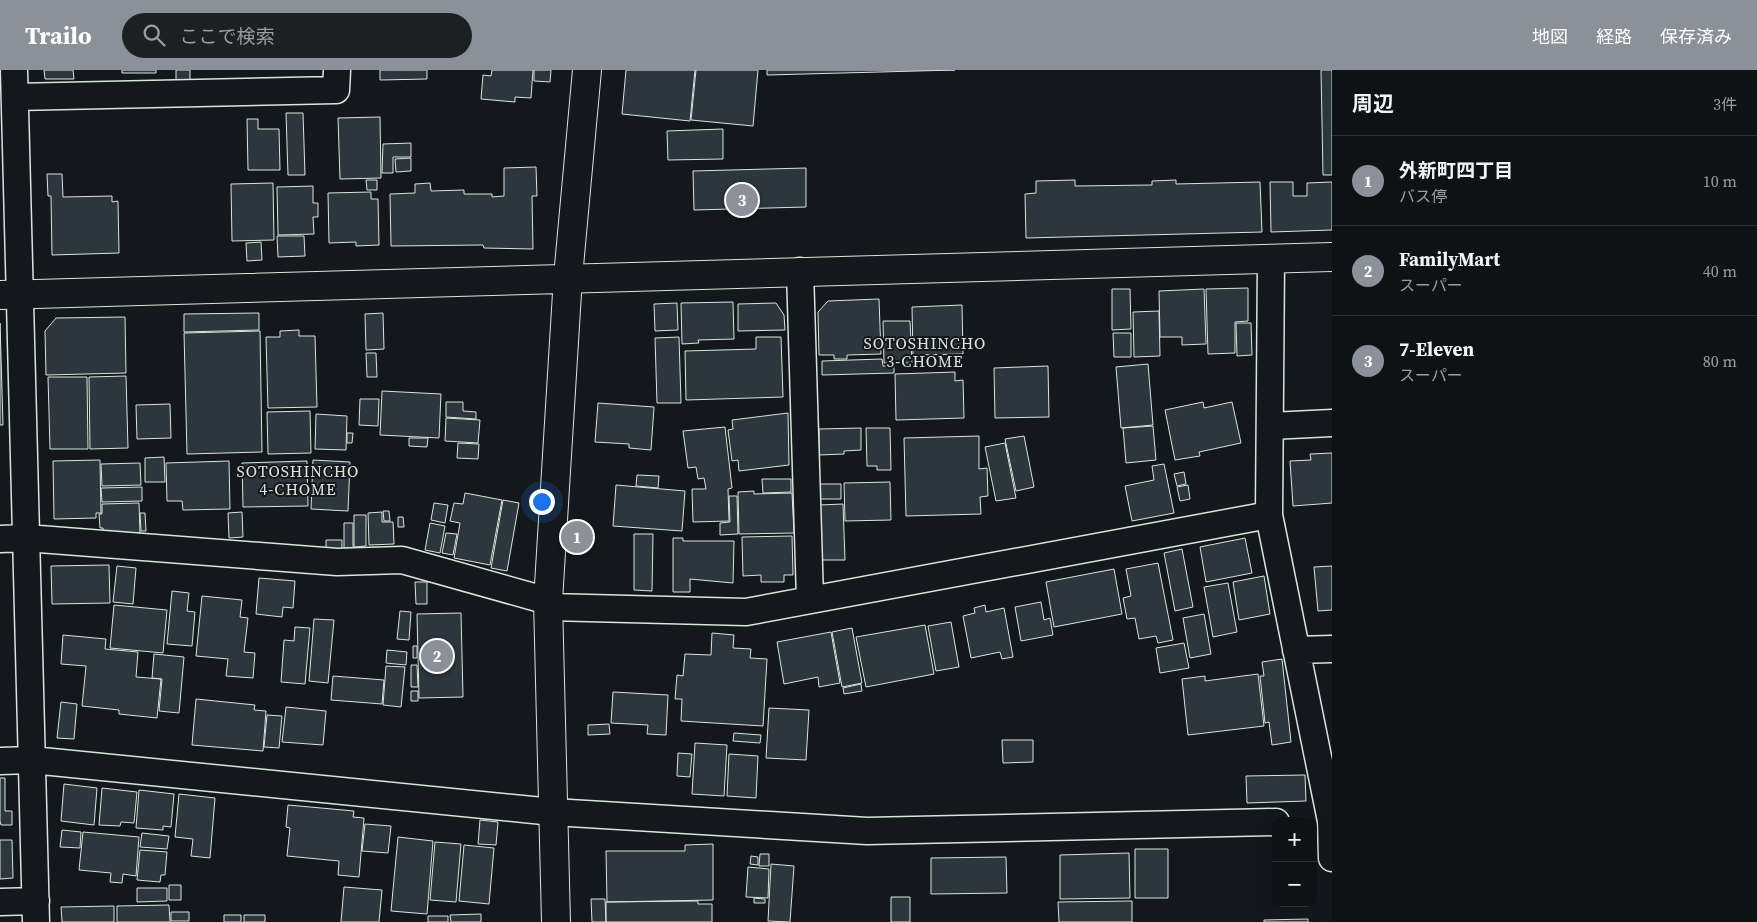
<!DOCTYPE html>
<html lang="ja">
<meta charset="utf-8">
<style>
:root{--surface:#0f1215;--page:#1d2022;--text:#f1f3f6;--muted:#9b9ea0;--line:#2f3234;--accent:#8c9099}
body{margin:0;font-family:"Source Serif 4","Noto Sans JP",serif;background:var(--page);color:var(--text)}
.controls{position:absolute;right:15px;bottom:15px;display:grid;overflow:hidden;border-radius:10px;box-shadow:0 5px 20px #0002}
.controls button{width:45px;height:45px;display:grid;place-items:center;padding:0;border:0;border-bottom:1px solid var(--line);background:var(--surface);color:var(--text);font:25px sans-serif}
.you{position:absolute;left:541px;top:431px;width:18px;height:18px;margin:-12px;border:4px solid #fff;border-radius:50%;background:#1a73e8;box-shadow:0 0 0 8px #1a73e833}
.badge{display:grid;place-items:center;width:32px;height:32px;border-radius:50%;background:var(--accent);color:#fff;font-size:16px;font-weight:700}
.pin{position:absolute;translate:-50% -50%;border:2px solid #fff;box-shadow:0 1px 5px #0006}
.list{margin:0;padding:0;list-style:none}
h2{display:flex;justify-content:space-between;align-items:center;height:65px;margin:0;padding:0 20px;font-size:21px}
h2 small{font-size:16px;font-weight:400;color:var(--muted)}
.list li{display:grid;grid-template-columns:32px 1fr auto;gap:15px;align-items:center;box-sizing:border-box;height:90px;padding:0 20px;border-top:1px solid var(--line)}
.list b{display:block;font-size:19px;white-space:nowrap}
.list p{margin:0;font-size:16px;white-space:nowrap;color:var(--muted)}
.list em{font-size:16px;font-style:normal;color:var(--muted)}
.icon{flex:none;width:28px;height:28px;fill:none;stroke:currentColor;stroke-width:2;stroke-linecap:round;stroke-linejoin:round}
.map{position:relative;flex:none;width:1332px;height:852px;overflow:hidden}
header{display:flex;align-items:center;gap:30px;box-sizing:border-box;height:70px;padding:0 25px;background:var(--accent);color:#fff}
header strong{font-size:24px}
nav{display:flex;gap:28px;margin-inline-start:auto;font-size:18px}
.search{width:350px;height:45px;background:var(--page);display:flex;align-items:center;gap:12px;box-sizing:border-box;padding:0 18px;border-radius:28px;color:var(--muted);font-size:19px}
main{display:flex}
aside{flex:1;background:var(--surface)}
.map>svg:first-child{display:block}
</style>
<header>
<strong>Trailo</strong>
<div class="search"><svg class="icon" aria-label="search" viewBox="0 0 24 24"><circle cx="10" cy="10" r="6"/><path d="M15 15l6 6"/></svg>ここで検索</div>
<nav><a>地図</a><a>経路</a><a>保存済み</a></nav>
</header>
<main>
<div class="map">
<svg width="1332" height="852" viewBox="0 0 1332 852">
<rect width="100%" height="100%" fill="#14181c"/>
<path fill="#2c363c" stroke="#d8e6dc" d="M44 0H73L74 9H45Z
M122 0H156V3H122Z
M176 0H190V11H176Z
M380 0H427V9L380 10Z
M492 0H533L531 28 515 27V32L481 29 483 5 491 6Z
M534 0H551L550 12 534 11Z
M626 0H695L690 51 622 44Z
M696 0H758L753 56 691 50Z
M767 0H955L767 5Z
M1321 0H1332V105H1323Z
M286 43H303L305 105H288Z
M380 47 381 108 340 109 338 48Z
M247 49H258V59H279L280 100H248Z
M723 59V89L668 90 667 61Z
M411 73V87H393V103H382L383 74Z
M411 88V101L396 102 395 89Z
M536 97 537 126H532L533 179 484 178 483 175 391 176 390 124 415 123V114L430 113 431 121 464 120V124H492V127L504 126V98Z
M806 98V137L694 140 693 101Z
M47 104H62L63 127 112 126V132L118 131 119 183 52 185 51 126H48Z
M366 110H377V120H367Z
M1075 110V116L1152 115V111L1176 110V114L1260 112 1262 162 1026 168 1025 124 1036 123V111Z
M1270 112H1293V126H1307V113L1332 112V160L1271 162Z
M273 113 274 170 232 171 231 114Z
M313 116V133H318V147H313L314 164 278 165 277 117Z
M371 122V129H378L379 175 356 176V172L329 173 328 123Z
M277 166H304L305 186 278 187Z
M261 172 262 190 247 191 246 173Z
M1248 218V251L1235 252V283L1208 284 1206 219Z
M1112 219H1130L1131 259 1112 260Z
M1204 219 1206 274 1182 275V267H1160L1159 221Z
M879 229 881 284 847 285V289H834V285H819L818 242 828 231Z
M733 232 734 269 698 270 699 273 682 274 681 233Z
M677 233 678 260 655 261 654 234Z
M776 233 784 245 785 260 738 261V234Z
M962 235 963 284 913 285 912 237Z
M1159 241 1160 286 1134 287 1133 242Z
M259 243V260L184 262V244Z
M383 243 384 279 366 280 365 244Z
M125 247 126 303 46 305 45 261 56 248Z
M883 251H910L912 293H884Z
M0 253 3 355H0Z
M1236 253H1251L1252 285 1237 286Z
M299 260V266H315L317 337 268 338 266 267H280V261Z
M260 261 262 382 187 384 184 263Z
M1113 263H1131V287H1114Z
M679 267 681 333H657L655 268Z
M756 267H781L783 327 686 330 685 281 756 279Z
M366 283H376L377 307H367Z
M882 289 883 296H894V303L822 305V291Z
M1148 294 1153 355 1121 358 1116 297Z
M1048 296 1049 347 995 348 994 298Z
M955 302V311L963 310 964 348 896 350 895 304Z
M126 306 128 378 90 379 89 307Z
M48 307H87L88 379H50Z
M382 321 441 324 439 368 380 365Z
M360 329H379L378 356 359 355Z
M446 332H463V341L476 342V349L446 347Z
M1203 332 1204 338 1232 332 1241 373 1199 382 1200 386 1175 390 1165 340Z
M598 333 654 337 651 380 629 378V374L595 372Z
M170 334 171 368 137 369 136 335Z
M310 341 311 383 268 384 267 342Z
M788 343 789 395 739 401 738 390 732 391 728 360 733 359 732 350Z
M316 344 347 346 346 380 315 379Z
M446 348 480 350 478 373 445 371Z
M1153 356 1156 390 1126 393 1123 358Z
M725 357 732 418 728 419 729 451 693 452 692 419H706L704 408 698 409 696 397 688 398 683 361Z
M861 358V380L844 381V384L819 385V359Z
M866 358H890L891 400H877V396H867Z
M347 363H353L352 373H347Z
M979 366V399L987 398 988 426 980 427 981 444 906 446 904 368Z
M1024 366 1034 417 1016 421 1005 369Z
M409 368H428L427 377 409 376Z
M458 373 479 374 478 389 457 388Z
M1005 373 1016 428 996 431 985 377Z
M1332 383V433L1293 436 1290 391 1311 390 1310 384Z
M164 387 165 412H145V388Z
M100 390 101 443H96V448L54 449 53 391Z
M313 390 350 392 348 441 311 439Z
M229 391 230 439 183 440 182 431H167L166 393Z
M307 391 308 436 243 437 242 393Z
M140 393 141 415 102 416 101 394Z
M1164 394 1174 443 1132 451 1125 416 1154 410 1152 396Z
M1184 402 1186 414 1177 416 1174 404Z
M637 405 659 406 658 418 636 416Z
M762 409H791V422L763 423Z
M890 412 891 450 845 451 844 413Z
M819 414H841V429H819Z
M616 415 685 421 682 461 613 456Z
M1188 415 1190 429 1180 431 1177 417Z
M142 417V431L102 432 101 418Z
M754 421V424L792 423 794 463 739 464 738 422Z
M465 423 502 430 490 495 454 488 460 453 450 451 454 433 463 434Z
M729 426H737L738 464 720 465V453L730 452Z
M503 430 519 433 507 501 491 498Z
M139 433 140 463 103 464V458H100L99 444H102V434Z
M434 433 448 435 445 453 431 450Z
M843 434 845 490H820L819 435Z
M383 441H389L390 451H384Z
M242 442 243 467 229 468 228 443Z
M382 442V452H393L394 474 369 475 368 443Z
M140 443H145L146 461H141Z
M354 445H366V476L354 477Z
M398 447H403L404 457H398Z
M344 453H353V478H344Z
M430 453 445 456 440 483 425 480Z
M446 463 457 464 453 485 442 483Z
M634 464H653L652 521 634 520Z
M792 466 793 505H784V512H761V505L743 506 742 467Z
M673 468H683V471H734L733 513 690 509V522H673Z
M1245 468 1252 503 1206 512 1200 477Z
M326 470H342V481L326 482Z
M1182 479 1193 537 1175 541 1164 483Z
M1158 493 1173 570 1158 573 1156 566 1139 569 1135 548 1127 549 1123 528 1131 526 1126 499Z
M109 495 110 533 52 534 51 496Z
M117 496 136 498 133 534 113 532Z
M1332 496V540L1318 541 1314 497Z
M1114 499 1122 544 1054 557 1046 512Z
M1264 506 1270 544 1239 550 1233 512Z
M259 508 295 511 293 538 283 537 282 547 256 544Z
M415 512H427V534H416Z
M1228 513 1237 562 1213 567 1204 517Z
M172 521 189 523 187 541 195 542 192 576 167 574Z
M202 526 242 530 240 547 248 548 244 582 255 583 253 608 226 606 228 589 196 586Z
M1041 532 1044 550 1050 548 1053 565 1021 571 1015 537Z
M114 535 167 540 163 583 110 578Z
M985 535 986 542 1004 538 1013 587 1002 589 1000 582 971 588 963 546 975 543 974 538Z
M400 541 411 542 409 570 397 569Z
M461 543 463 627 419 628 417 544Z
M1204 544 1211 584 1190 588 1183 548Z
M314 549 334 550 328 613 309 611Z
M951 552 959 597 936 601 928 556Z
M925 555 934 604 866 617 856 567Z
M295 557 310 558 305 614 281 612 284 570 294 571Z
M852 558 862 613 842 617 832 562Z
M831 562 840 613 819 617 818 607 784 614 777 572Z
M712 563 734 565 733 578 751 579 750 588 767 589 763 656 681 651 682 629H675L677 605 683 606 685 584 711 585Z
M63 565 106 569 105 579 138 582 136 607 161 609 157 648 119 644V640L82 636 86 596 61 594Z
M1184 573 1189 598 1160 603 1156 578Z
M413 576H417V588H413Z
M387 580 407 582 406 595 386 593Z
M154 584 184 587 179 643 159 641 162 609 152 608Z
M1282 589 1291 672 1272 675 1269 652 1265 653 1260 606H1264L1262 592Z
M411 595H417L418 617H411Z
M386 596 405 597 401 637 383 635Z
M1258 604 1264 656 1188 665 1182 609 1205 606V611Z
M333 606 384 610 382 634 331 630Z
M861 614 862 621 844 624 843 618Z
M411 621H418V631H411Z
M613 622 668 625 666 665 647 664 648 655 611 653Z
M196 629 255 635 254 640 266 641 263 681 192 675Z
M61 632 77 634 74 669 57 668Z
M286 637 326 641 323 675 282 672Z
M769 638 809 640 806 690 766 688Z
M267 645 282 646 279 678 264 677Z
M609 654 610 664 588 665V655Z
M734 663 761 665 760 673 733 671Z
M1002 670H1033V692L1003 693Z
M695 673 727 675 724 726 692 724Z
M678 683 692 684 690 707 677 706Z
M729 684 758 686 756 728 727 726Z
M1305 705 1306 731 1247 733 1246 706Z
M0 708H5V741H12V755H1L0 751Z
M64 714 97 718 94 755 61 751Z
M102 718 137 722 134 753 121 752 120 756 99 755Z
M139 720 174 724 171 757 163 756V760L136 758Z
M179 724 215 728 210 788 191 786 193 769 175 767Z
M288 735 354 741 353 747 364 748 359 807 338 805 339 791 287 786 290 758 286 757Z
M480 750 498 752 496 775 478 774Z
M365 754 391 756 388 783 362 781Z
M62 760 81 762 80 778 60 777Z
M83 762 139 767 136 806 123 804 122 813 110 812 111 803 79 800Z
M142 763 169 766 167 779 140 777Z
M398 767 433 771 427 844 391 841Z
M0 770H12L13 808 0 809Z
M435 772 461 774 456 832 430 830Z
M713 774V830L607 832 606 781H685V775Z
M464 775 494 778 489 834 459 831Z
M1135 779H1168V828H1135Z
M140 780 167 782 165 805H161L160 812 137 810Z
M1129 783 1130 828 1060 829V785Z
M760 784H769V796H759Z
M751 786 758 787V795L750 794Z
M1006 787 1007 823 931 824V788Z
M771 794 794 796 790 852 768 851Z
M748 797 769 799 768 828 746 827Z
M169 815H181V830H169Z
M344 817 382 820 379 852H341Z
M137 818H167V831L137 832Z
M891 827H910V852H891Z
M754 828 765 829V833H754Z
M591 829H605L606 852H592Z
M698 831V834H712V852H606V832Z
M1132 831V852H1059L1058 832Z
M169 835 170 852H117V836Z
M114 836V852H62L61 837Z
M171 842H189V851H171Z
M481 844V852H451L450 845Z
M224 845H241V852H224Z
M244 845H265V852H244Z
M428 846H448V852H428Z
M1308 849V852H1264V850Z"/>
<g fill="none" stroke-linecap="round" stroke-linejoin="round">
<g stroke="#d8e6dc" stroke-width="29">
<path id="minor" d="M14 0 36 852
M15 27 336 20 337 0
M1271 189 1269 445 1331 751 1332 788
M800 201 810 529
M1270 356 1332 353
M0 469 26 468 337 492 402 490 548 531
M549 537 746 542 1269 445
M1296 580 1332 579
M0 691 32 690 553 742 867 761 1276 752
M0 832 36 831"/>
</g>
<g stroke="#d8e6dc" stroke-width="30">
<path id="tertiary" d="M0 225 1332 187
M556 852 548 531 568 207 587 0"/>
</g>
<use href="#minor" stroke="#14181c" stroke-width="26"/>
<use href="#tertiary" stroke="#14181c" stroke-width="28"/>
</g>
<g text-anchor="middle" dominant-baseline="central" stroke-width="4" stroke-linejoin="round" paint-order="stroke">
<g font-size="16" letter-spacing="1" fill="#d8e6dc" stroke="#14181c">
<text x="925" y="273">SOTOSHINCHO<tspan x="925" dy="18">3-CHOME</tspan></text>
<text x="298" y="401">SOTOSHINCHO<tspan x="298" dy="18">4-CHOME</tspan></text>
</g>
</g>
</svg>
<div class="controls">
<button>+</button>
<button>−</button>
</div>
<div class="you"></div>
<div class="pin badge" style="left:577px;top:467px">1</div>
<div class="pin badge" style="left:437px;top:586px">2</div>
<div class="pin badge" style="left:742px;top:130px">3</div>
</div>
<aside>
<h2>周辺<small>3件</small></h2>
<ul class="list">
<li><span class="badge">1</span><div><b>外新町四丁目</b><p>バス停</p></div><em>10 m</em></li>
<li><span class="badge">2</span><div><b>FamilyMart</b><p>スーパー</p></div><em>40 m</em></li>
<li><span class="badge">3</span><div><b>7-Eleven</b><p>スーパー</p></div><em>80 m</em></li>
</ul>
</aside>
</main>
